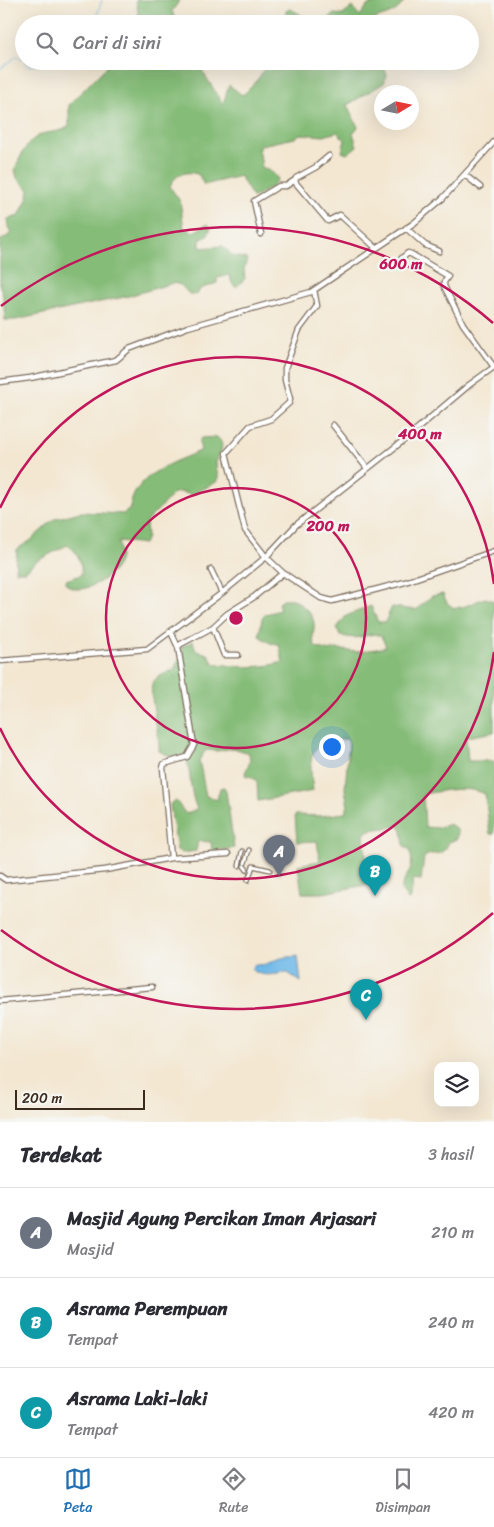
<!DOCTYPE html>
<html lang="id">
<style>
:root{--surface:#fff;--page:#f7f7f7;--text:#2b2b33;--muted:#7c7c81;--line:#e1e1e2;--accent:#1f6fb2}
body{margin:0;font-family:Sriracha,sans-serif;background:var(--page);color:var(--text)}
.controls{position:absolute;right:15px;bottom:15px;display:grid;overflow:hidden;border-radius:10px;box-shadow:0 5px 20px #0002}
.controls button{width:45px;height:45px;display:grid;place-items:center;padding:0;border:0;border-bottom:1px solid var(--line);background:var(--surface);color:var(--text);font:25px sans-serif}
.compass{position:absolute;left:374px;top:85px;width:45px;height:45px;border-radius:50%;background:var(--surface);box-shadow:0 5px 20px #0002;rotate:80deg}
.scale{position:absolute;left:15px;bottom:12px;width:130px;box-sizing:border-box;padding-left:5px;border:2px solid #3b2a1e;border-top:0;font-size:14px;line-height:18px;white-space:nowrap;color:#3b2a1e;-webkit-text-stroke:4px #f6f6f2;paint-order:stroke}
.you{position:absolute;left:331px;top:746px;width:18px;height:18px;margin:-12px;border:4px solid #fff;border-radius:50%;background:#1a73e8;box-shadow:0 0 0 8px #1a73e833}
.badge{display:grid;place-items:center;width:32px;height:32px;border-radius:50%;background:var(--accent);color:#fff;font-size:16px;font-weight:700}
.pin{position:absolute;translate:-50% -41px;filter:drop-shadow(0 1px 2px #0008)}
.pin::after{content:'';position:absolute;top:26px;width:18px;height:15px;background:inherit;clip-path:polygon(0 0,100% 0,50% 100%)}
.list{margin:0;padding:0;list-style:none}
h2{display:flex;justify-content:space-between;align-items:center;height:65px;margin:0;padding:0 20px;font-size:21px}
h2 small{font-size:16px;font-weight:400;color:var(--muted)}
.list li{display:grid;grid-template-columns:32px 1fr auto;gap:15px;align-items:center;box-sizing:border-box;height:90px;padding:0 20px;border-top:1px solid var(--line)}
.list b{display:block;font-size:19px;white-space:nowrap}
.list p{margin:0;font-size:16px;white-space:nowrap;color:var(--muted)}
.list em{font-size:16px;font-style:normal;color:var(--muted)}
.icon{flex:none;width:28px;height:28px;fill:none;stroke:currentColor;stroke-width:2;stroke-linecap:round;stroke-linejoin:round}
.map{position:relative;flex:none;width:494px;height:1122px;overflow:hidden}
.search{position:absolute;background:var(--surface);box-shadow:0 5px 20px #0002;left:15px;right:15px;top:15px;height:55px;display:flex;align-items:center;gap:12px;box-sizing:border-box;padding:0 18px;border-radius:28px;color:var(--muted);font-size:19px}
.sheet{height:335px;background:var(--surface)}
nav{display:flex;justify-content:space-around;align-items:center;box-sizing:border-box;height:70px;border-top:1px solid var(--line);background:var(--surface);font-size:14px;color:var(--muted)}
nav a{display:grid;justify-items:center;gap:2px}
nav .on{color:var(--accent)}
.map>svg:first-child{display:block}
</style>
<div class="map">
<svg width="494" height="1122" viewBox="0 0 494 1122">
<rect width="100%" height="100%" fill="#f6f6f2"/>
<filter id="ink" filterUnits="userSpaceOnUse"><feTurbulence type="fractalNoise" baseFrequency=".02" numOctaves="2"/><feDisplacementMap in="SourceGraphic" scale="10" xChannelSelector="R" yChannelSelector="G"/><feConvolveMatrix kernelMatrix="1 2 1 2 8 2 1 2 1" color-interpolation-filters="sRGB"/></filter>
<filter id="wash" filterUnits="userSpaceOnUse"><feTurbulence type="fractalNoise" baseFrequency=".0096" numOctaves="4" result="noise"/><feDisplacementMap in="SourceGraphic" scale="20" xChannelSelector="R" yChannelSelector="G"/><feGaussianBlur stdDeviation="1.12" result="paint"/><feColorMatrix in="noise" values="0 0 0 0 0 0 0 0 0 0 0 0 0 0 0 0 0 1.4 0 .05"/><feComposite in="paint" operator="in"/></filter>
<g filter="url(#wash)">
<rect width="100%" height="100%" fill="#f3e7d2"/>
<path fill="#85bc78" stroke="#60734b" d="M136 0H180L172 11 175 19 171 24H147L139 17Z
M380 0 404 1C394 19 378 13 370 24H331L330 17 334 14 343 15 352 7 360 16 368 5 377 3Z
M290 9 300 14 302 18 297 24H283L286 23V11Z
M112 61H196L223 104 229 85 242 95C248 92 263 74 264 68L256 61H381L387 75 384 83 347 105 358 127 353 133 357 146 347 154 342 152 345 140 337 132 324 136 300 134 295 138 261 145 259 149 262 167 273 173 278 179 272 187 253 198 240 176 204 185 199 175C188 169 173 175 170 187L180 201 184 229 194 232 207 224 211 228 207 236 200 240V248L223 246 233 256 247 259 244 269 245 279 236 287 233 285 229 275 217 278V283L200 289 197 295 189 294 181 285 173 283 129 296 15 320H5L3 295 0 288V241L12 233 8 227V219L19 216 28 197 29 190 17 178 15 169C20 157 28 139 42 134 51 131 61 133 69 126V105Z
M217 437C228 447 217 454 216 464 216 470 219 475 218 481L192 495 182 492 174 493 146 522 147 537 144 544 119 541C118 547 120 552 120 557 118 573 92 590 77 589 73 589 69 586 66 584V580L81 575C83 564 77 550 67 545L35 562 26 571H15L17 549 30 541 54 519 80 512 123 514 130 509C133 476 171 463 198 452L201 450 199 442 201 438Z
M443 594 447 603 454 608 463 607 485 598 494 601V732L466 737 468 761H494V834H490L485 794C466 785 443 791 423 794L425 827 438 828 450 824 458 831 457 839 449 842C442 859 435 850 424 857L421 880 413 879 411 898 408 900 401 890C404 874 417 871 409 848H405C402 841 404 833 400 826L369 830 364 834 368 882 366 885 323 893H302L298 865 320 861 317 841 297 842 295 815 321 816 345 813 348 806 345 789 349 743 347 739C306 740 309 758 313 791L258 801 257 781 250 776 246 777 245 773 250 761 249 753 233 748 218 751 206 750 199 760 206 796 217 800 220 788 224 787 226 791 234 848 212 851 211 842 198 841 196 851 182 853 177 850 170 805 172 802 176 801 186 814 197 809C189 791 192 773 185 755 175 760 168 755 159 751 160 737 149 693 152 684 155 676 168 673 175 669L178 660 183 658 182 647 193 641 196 651 208 654 213 663C233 667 264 669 283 662L279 644 270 643 259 636 262 618 266 614 280 610 278 604 284 599H293C301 604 313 613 314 623 315 632 310 638 316 647L329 651 336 649 356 652 383 648 386 646 381 636 374 634 355 638 340 636 337 628 346 616 371 606 378 622H385L392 607 416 610 432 596Z"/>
<path fill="#70b9e8" stroke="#567283" d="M298 956 301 982 288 973C275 973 263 979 251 969L255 964C267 967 271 960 282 958 287 956 292 958 298 956Z"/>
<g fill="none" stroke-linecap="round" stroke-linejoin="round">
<path stroke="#70b9e8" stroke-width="1" d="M91 24 96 18 102 0
M0 69 17 56 29 66 45 64 51 61"/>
</g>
</g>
<g filter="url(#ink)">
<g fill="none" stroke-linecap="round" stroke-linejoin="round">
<g stroke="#7b6c5d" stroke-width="5.5">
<path id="pedestrian" d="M245 863 249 850
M239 866 242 851
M244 866 247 870
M248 880 253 866 270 870"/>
</g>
<g stroke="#7b6c5d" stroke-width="7">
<path id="minor" d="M329 156 316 167 296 178 295 182 328 221 340 215 375 247
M465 175 480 187
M406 228 425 245 439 251
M261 234 254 201 279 186H286L295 180
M402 258 408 253 411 254 448 276 444 282V286L463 324 494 367
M314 290 317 306 299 330 285 368V380L290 399 289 403 271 419 250 426 226 453 245 530 266 557 283 573 321 598 332 601 405 582 494 551
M0 382 30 378 116 360 129 349 188 327 311 292 414 223 443 198 494 142
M333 425 367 468
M211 570 222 593 266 557 296 525 404 440 469 385 494 367
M213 627 224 655H238
M178 647 181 644 213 627 227 614 254 597 283 573
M0 661 147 649 222 593
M171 858 163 768 164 764 187 757 194 745 178 647 171 632
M0 876 6 880 105 870 171 858 228 854
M0 1001 152 987"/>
</g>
<use href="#pedestrian" stroke="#fff" stroke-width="3"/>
<use href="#minor" stroke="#fff" stroke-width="4.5"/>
</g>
</g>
<g fill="none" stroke="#c2185b" stroke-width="2.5">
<circle cx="236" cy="618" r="130"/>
<path d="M494 652A260 260 0 0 1 0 728M0 508A260 260 0 0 1 494 584"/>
<path d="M493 913A391 391 0 0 1 1 930M1 306A391 391 0 0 1 493 323"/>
</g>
<circle cx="236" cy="618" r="8" fill="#c2185b" stroke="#f6f6f2" stroke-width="2.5"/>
<g font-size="15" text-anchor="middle" font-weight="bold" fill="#c2185b" stroke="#f6f6f2" stroke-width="4.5" stroke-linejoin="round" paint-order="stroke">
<text x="401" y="269">600 m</text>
<text x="420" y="439">400 m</text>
<text x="328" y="531">200 m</text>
</g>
</svg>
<div class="controls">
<button><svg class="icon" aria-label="layers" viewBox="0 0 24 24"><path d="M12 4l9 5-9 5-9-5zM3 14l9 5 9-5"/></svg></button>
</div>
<svg class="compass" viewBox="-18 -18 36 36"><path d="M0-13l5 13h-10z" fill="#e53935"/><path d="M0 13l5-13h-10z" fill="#7c7c81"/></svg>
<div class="scale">200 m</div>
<div class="you"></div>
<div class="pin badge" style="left:279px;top:876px;background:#6b7280">A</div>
<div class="pin badge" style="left:375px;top:896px;background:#0f9aa8">B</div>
<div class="pin badge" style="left:366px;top:1020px;background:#0f9aa8">C</div>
<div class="search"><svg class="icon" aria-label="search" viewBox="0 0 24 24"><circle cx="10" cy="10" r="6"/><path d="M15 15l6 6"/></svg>Cari di sini</div>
</div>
<section class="sheet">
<h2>Terdekat<small>3 hasil</small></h2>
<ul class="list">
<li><span class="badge" style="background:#6b7280">A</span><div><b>Masjid Agung Percikan Iman Arjasari</b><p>Masjid</p></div><em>210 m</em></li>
<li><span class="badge" style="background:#0f9aa8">B</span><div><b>Asrama Perempuan</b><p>Tempat</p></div><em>240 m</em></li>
<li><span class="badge" style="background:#0f9aa8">C</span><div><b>Asrama Laki-laki</b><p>Tempat</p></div><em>420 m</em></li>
</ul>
</section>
<nav>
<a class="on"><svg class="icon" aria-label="map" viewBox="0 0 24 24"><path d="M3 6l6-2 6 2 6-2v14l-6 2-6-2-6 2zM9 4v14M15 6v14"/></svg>Peta</a>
<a><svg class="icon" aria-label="directions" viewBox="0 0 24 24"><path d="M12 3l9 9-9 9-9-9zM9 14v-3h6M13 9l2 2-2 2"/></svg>Rute</a>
<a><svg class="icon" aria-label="saved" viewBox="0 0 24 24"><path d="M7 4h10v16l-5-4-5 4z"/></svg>Disimpan</a>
</nav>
